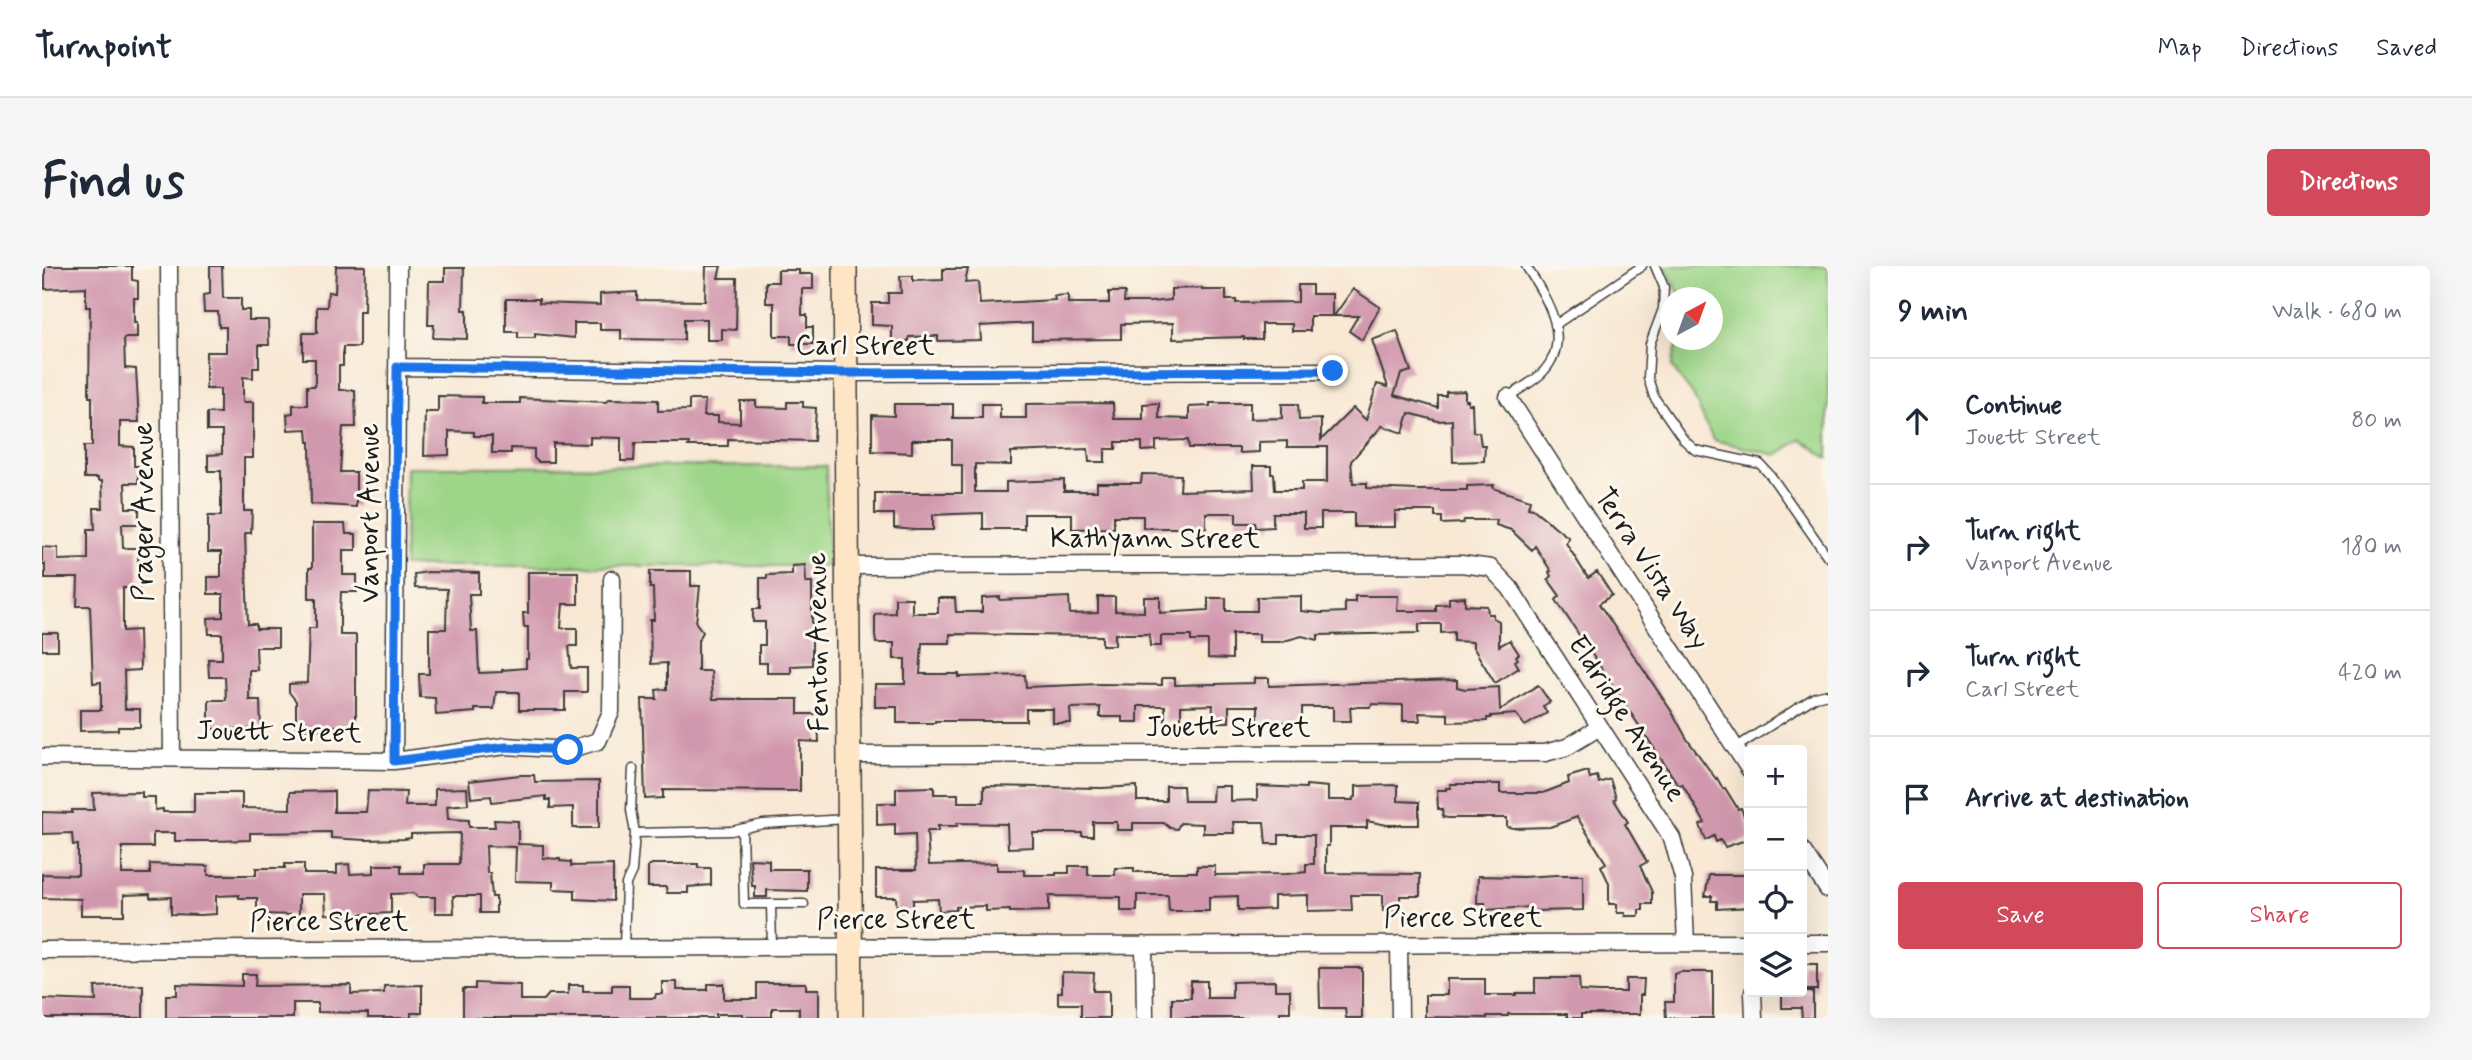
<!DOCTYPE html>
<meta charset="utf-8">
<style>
:root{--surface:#fff;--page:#f6f6f7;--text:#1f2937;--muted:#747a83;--line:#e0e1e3;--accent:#d1495b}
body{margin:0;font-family:Mynerve,sans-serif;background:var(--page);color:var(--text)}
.controls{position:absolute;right:21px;bottom:21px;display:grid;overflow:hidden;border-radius:7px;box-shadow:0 7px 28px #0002}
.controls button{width:63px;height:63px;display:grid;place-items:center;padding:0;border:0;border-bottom:2px solid var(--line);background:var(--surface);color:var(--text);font:35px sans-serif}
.compass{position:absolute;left:1618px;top:21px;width:63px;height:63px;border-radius:50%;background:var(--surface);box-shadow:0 7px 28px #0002;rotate:41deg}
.stop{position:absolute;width:21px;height:21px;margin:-16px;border:5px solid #1a73e8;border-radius:50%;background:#fff}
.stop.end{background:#1a73e8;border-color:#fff;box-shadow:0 2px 7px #0008}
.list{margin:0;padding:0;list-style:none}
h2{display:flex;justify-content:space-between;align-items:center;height:91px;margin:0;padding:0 28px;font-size:30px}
h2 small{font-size:23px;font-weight:400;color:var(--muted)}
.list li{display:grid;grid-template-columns:46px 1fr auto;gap:21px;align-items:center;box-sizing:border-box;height:126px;padding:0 28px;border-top:2px solid var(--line)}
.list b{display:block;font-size:26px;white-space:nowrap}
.list p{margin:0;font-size:23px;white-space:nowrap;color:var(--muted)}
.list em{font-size:23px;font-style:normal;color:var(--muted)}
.actions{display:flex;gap:14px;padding:21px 28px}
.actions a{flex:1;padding:16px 0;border:2px solid var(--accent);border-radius:7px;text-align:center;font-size:24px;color:var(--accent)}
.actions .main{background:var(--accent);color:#fff}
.icon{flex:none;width:38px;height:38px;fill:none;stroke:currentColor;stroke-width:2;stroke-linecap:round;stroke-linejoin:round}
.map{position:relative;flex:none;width:1786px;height:752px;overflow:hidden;border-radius:7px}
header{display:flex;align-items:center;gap:42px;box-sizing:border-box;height:98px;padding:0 35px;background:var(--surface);border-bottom:2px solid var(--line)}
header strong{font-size:33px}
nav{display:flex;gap:38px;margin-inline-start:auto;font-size:24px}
.intro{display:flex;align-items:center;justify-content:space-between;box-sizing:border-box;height:168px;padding:0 42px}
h1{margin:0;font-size:49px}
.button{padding:18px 32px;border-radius:7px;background:var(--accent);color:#fff;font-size:24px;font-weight:700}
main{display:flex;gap:42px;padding:0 42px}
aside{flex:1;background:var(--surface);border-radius:7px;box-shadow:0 7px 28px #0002}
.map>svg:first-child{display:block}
</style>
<header>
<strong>Turnpoint</strong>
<nav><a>Map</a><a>Directions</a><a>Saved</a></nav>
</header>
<div class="intro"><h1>Find us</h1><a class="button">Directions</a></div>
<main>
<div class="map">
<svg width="1786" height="752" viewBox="0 0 1786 752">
<rect width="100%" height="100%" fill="#fbf7ec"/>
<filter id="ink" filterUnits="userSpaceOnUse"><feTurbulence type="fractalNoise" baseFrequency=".0143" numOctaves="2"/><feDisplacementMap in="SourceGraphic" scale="14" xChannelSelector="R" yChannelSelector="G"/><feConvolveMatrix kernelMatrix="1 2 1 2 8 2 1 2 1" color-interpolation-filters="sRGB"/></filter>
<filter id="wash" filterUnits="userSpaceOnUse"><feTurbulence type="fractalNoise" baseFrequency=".00686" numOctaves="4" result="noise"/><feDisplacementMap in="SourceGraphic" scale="28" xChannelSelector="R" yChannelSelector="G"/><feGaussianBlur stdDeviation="1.57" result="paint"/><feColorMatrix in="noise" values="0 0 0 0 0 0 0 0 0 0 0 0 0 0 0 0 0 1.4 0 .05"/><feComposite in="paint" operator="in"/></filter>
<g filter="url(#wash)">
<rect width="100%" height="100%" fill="#f8e8d4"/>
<path fill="#9ed689" stroke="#5d7952" stroke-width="2" d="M1623 0H1786V192L1759 173 1734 189 1671 174 1651 129 1630 101 1636 74H1671V32L1639 31Z
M784 200 787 300H362L364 201Z"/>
<g id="blocks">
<path fill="#d198ad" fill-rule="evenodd" d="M3 0H90V14L96 15V32H92V56H95V72H82L83 102 94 103 97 156H78V180L92 181V200H96V217H83L84 242H97V258H80L81 282H96L97 322H81V365L97 364 98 404 82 405 83 443H98V461H76V464L38 465V444H59V416L51 417 48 340H35L36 312H3V298H0V281L16 282V294L46 293V263H53L52 242H61L60 215H56V212H42V180H50V131H47L48 41H44V21L3 23Z
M168 0H180L181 32H199V44H207V54H226L227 79H217V102H211V112L201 111V136H211V192H202V245H210L209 267H203L206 358H214V363H236V381H214L215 404H207V434H218L219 463H167V434H184L183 411H167L166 393H180V368H167L166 352 181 351V328H166V311H179V286H166V250H179V205H166V189L180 188V165H165V147H178V123H164V86H184V61H177L176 46H162L161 29 168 28Z
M294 0H323L322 45H317V81H301V100H297V124H313L314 161H301L298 206H314V241L269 238 268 176H266L265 163 246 164 245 148 251 147V139H265V120H273V93H261V67H275V41H285L286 26 293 27Z
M664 0H679L676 12H695L694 64 680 63V74H665V53H642V74L579 73V64H558V57H532V72L493 68V72H476V66H464V33H497V37L558 39V28L595 26V34L663 35Z
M403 2H422L421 44H425V73L391 72 392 59H386L387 15H403Z
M901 3H926L923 17 936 16 938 38 1013 34 1012 30 1026 29V37H1067V26H1083L1082 36H1108L1129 34V23L1160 22V24H1184V34H1194V37L1256 36V19H1270V28H1290V50H1268V65H1250V58H1220V73H1202V71L1131 73V57L1079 58V73L990 74V57L938 60 939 74 896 75V70L867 71V75H850V60L830 59V37H846V27H859L858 10H871V15L901 14Z
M736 4H757V8H771V23H760V49H765V61H771V78H749V70H732V37H724V16H736Z
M1311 23 1338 41 1320 74 1307 65 1316 50H1292Z
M1355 65 1369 105 1359 108 1352 129 1396 142V130H1404V126L1423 125V134H1426V138H1430L1431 166H1437L1439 179H1443L1442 195 1411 196 1410 154 1396 155 1367 147 1361 167 1340 160 1309 195 1311 217H1325V222L1375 224H1425V220L1452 219 1451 222 1488 234 1486 242 1491 243 1527 272 1524 277 1546 312 1555 306 1570 329 1557 338 1630 446 1645 473 1674 513 1675 512 1681 523 1683 522 1696 543 1699 542 1707 563V573L1683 581 1678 574 1674 576 1672 570 1664 574 1658 559 1663 557 1640 518 1637 520 1514 334 1518 330 1506 313 1509 310 1507 306 1509 305 1493 280 1490 284 1469 264 1454 259 1455 254H1422L1421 257 1400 258V251H1393V245H1353V261H1312V247H1279V262H1262V247H1231V261L1214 262 1213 257H1194V247H1164V262H1101V250H1072V262L1030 263V248H982V263H941V247L912 248 891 249V264H874L852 262V248H833V227H920V199H910V174H870V187L830 185V149L852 150V138H911V152H940V138H958V152H984V138L1071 137 1072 153H1101V138L1117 137V152L1147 153V141L1168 140V137H1208V153L1240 152V138H1256L1257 154 1279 153V174L1311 142 1324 154 1335 118 1346 121 1330 74ZM1146 174 1147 182H1197V187L1217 186V176L1245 175V181H1285V216H1260V224H1233L1232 208H1229V200H1211L1212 223 1138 225 1139 209 1100 208 1099 217H1055V225H1022V214L964 216V226H933V198L969 199V186L1046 183 1047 196H1063V183H1074V176H1100V185L1114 184V175Z
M396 130 440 131V137H478V132L564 136 567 133 616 134V145L647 144V134H663L662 150H676V156L698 157V135H714V141L745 142V136H761V141L774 142 772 175 686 173V180H646L647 177H593L592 195H579V172L548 171V178L511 177V196H496L492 192V183L469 182V187H450V170H432V166L407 165V189L382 190 383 146H396Z
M270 258H303L304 268H314V284H301V309H315V326H299L298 346V369H314V460H293V463L254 464V435L247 426V418L265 417 267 362H274V332H267V302H270Z
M763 299 764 316H770V399L749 400V407H725V397H717V379H723V356H711V343H718V312H725V309L750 308V300Z
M608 305H649V320H658L654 357 661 366 656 375V405H669L671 433H756V448H776L777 476 758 475V525L621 524V532L603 533 600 433H615L614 424 625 423V397L609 398 608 354H612L611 322H608Z
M386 306 437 307V328H427L429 365H435L437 407 460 406V404L484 402V393H486V361H482L481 347H486V306H536V338H521L519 362H535V380H527L529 402H545V426H523V444H477V426H454L452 443H433V446L394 449 393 432 378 431 377 408H387V363H404L405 323 373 322 372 308Z
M1259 330V345L1279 347 1303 346V336H1313V330H1356L1355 345H1394V339L1407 338V332L1423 331V339L1445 340 1446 348H1451V352L1457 355V380L1468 374 1477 388 1474 390 1476 393 1473 395 1477 402 1453 417 1431 381V376L1412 375V366L1399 367V358H1377V367L1276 369V374L1260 370 1238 376H1217V368H1190V393L1166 392V375H1149V370H1119V380H1108L1107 368H1073V379H1060V370L908 368V377H880L878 408H917V411L983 409 984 421 1058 418 1120 419V412H1133V419L1212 417V412H1227V420L1415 414V421L1423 423 1457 421 1458 444 1496 419 1508 436 1501 440 1505 447 1483 460 1474 448 1449 450V452H1445V455L1406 456V448L1377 447 1378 455H1361V439L1330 438 1328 441H1308L1309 455H1291V441H1260V456H1216V440H1187V456H1170L1171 439 1139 440V455H1123V440H1096V456H1080V451H1058V441L1028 442 1029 457H1011V443H984V455H893V457H855V441H833V418H863V393H852V377H834L833 369V348L853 347V332H870V347H896V332H913L914 346H940V332L958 331V334L1027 331 1028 348 1056 347V331H1073V345L1102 346V331H1118V347L1166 344V332H1184V345H1215V331Z
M0 367H16V384H0Z
M1546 505 1548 512 1555 510 1557 517 1568 513 1574 532 1572 534 1586 556 1583 558 1605 596 1598 600 1610 626V638H1601V644H1597V650H1583V647H1575V638H1567V617L1559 600 1564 597 1535 551 1508 561 1472 562 1465 561V552H1406L1401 551 1400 543H1396L1395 524H1404V522H1409L1408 518H1458V527H1501L1527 517 1526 511Z
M478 509H492L493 516 557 515V562H531V541L508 542V534H504V530L450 536 449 530 429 532 427 515Z
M1264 519 1286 521V534H1311V532L1314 531V520L1356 519V535L1377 536V559H1345L1325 555V562H1287V580H1284V607L1378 608V630H1358V645H1341V629H1309L1310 644 1266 645V629L1232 630V643L1212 644H1196V630L1167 631V645H1127L1126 629H1095V645H1079V631L1007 630V645L968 646V644L944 645V640L914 641V644L897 645 896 633 871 634V645L855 646 854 631H834V604H874L873 568 853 569V558L835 559V537H854V522L892 521V528H916V536H942V520L1060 522 1095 520V535H1124V520H1141L1142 535H1170L1171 520H1188V535L1215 534V520L1264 522ZM1051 556H1075V564H1091V557H1122L1128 562 1135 563 1138 557 1161 558V567H1192L1191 556H1222L1224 578H1237V569H1272V598H1264V606L1245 608 1173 609V600H1155V606H1092V602H1073V609H1046V600H1027V607H1014V609H982V604H955V597L887 599 885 565H896V560H915V557L965 558 966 582 991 581V567H1040V570H1051Z
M425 522 426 538 405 540 406 553 427 554V561H453L452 554 476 555V578L501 579V592L518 593V595L529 596V600L571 599V635L533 633V624L511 623V616L473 615 474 581 444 580 445 607H448L450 631H454V647H438V630H411L412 647H393V631H375L372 627 349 628V647L305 649 284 648 283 628H257V649L215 648V632H197V629L174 630V648L158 649 129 648V631L108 632V628L82 629V649H39V633L0 632V608L36 609V579H31L30 567 0 568V546L30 547V544H52L51 527 100 526V531H113V544L121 543V546H152V527H200V542L248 543V526L292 525V546H324L326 525 364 526 363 540H393V523ZM289 566V572L324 574 362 573 369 572V568L418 567 417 598H382V607H359V599H332V607L308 608 307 598 295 599V608H262V598H243V602H214V609H166V600L108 598V608H80V581H111V567H133V575H169L208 574V567Z
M708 593 727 594V603H765V625L725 624V631H713V620H710Z
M610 598H656V602H669V619L646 621V627H625L624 621H606V600Z
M1515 609H1541V644L1488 645V641L1443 644V637H1435L1436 610 1480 611Z
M1667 609H1707V641L1675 643V635H1669L1670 630H1663Z
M1760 698H1775V724H1760Z
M1277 702H1320V752H1304L1303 742H1278Z
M1020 706 1052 707 1051 725H1067V752H1039V738H1016V726H1020Z
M1638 706H1671V752H1624L1623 736H1632V708Z
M200 708H214L213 720 309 719V728L342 727V720L380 719V747H369V752H326V747L276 746V737H251V752H124V729H135V718L200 720Z
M1493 712H1537L1538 725 1557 726H1584V713H1602L1601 729H1598V748H1539V752H1525V748H1466V750H1445V752L1383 751V729H1405V713H1443V729H1474V727H1493Z
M1149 715H1165V732H1190V716L1233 715V724H1248V746H1238V752H1130V732H1149Z
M620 716H635V724H666V718H682V733H715V717H764V723H777V752H757V742H730V751H701V748H674V752H421V723H433V717L478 719V734H502L507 728H526V719H541V725H570V719H587V732H613L614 728H620Z
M101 719V752H0V733L54 735 53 721Z
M1740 726H1771V752H1760L1759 742H1740Z"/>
</g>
</g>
<g filter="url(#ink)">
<use href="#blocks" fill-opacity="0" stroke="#3d3b38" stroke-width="2"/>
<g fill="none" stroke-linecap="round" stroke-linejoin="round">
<g stroke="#3d3b38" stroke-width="11">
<path id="lane" d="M1613 0 1622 21 1621 43 1608 78 1606 112 1612 131 1642 174 1653 184 1718 198 1729 210 1786 291
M1513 59 1600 0
M1466 131C1476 124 1489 117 1498 109 1534 75 1504 32 1484 0
M1693 482 1773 431 1786 428
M591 503 589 544 593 567
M700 563 702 638H762
M729 638 730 681
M582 681 584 618 590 605 593 567 689 565 721 558 805 553"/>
</g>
<g stroke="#3d3b38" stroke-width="19">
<path id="street" d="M127 0 130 492
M355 101 804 107 1291 105
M1466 131 1707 503
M806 300 1419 298 1449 302 1468 322 1630 572 1641 612 1644 677
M808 489 1503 487 1525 481 1558 461
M0 491 352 495 464 480 526 484 556 475 569 446 570 313
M352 495 356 0
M1760 584 1786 624
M1760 677H1786
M1357 678 1358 752
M1102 679 1103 752
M0 684 1707 677
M1711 726 1712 752"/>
</g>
<g stroke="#3d3b38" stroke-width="26">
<path id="secondary" d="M803 0 809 752"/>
</g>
<use href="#lane" stroke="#fff" stroke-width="8"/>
<use href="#street" stroke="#fff" stroke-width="16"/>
<use href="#secondary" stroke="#fde5c5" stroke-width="23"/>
</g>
</g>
<g fill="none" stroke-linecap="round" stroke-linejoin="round" filter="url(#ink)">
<path stroke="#1a73e8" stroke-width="9" d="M526 484 464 481 352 495 355 101 804 107 1291 105"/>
</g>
<g text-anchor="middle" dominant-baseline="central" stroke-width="6" stroke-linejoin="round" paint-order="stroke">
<g font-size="28" fill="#1c1c1c" stroke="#fbf7ec">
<text x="823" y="80">Carl Street</text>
<text transform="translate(102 246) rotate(-90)">Prager Avenue</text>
<text transform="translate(328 247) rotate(-90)">Vanport Avenue</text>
<text x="1113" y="273">Kathyann Street</text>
<text transform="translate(1609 303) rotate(57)">Terra Vista Way</text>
<text transform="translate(777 376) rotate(-91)">Fenton Avenue</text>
<text transform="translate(1584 453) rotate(57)">Eldridge Avenue</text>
<text x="1186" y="462">Jouett Street</text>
<text transform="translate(237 467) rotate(1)">Jouett Street</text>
<text x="1421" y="652">Pierce Street</text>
<text x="854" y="654">Pierce Street</text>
<text x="287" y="656">Pierce Street</text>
</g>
</g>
</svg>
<div class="controls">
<button>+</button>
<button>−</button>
<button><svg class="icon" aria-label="locate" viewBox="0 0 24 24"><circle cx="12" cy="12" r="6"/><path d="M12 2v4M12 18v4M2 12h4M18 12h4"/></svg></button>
<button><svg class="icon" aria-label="layers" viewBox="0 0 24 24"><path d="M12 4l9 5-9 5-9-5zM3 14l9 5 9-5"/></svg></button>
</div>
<svg class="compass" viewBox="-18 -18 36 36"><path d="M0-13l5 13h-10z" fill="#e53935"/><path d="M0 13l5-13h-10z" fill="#747a83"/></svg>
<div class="stop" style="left:526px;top:484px"></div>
<div class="stop end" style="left:1291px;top:105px"></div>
</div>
<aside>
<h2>9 min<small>Walk · 680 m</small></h2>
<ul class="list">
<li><svg class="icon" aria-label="ahead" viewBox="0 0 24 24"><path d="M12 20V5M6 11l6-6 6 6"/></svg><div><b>Continue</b><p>Jouett Street</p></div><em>80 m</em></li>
<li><svg class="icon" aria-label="right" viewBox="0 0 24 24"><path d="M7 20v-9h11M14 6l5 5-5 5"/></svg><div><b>Turn right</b><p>Vanport Avenue</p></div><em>180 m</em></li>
<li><svg class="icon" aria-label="right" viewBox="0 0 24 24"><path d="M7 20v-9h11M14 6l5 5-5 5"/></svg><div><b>Turn right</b><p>Carl Street</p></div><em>420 m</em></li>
<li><svg class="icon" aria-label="arrive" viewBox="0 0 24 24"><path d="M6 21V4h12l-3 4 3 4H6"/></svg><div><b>Arrive at destination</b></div></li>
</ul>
<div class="actions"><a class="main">Save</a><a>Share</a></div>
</aside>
</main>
